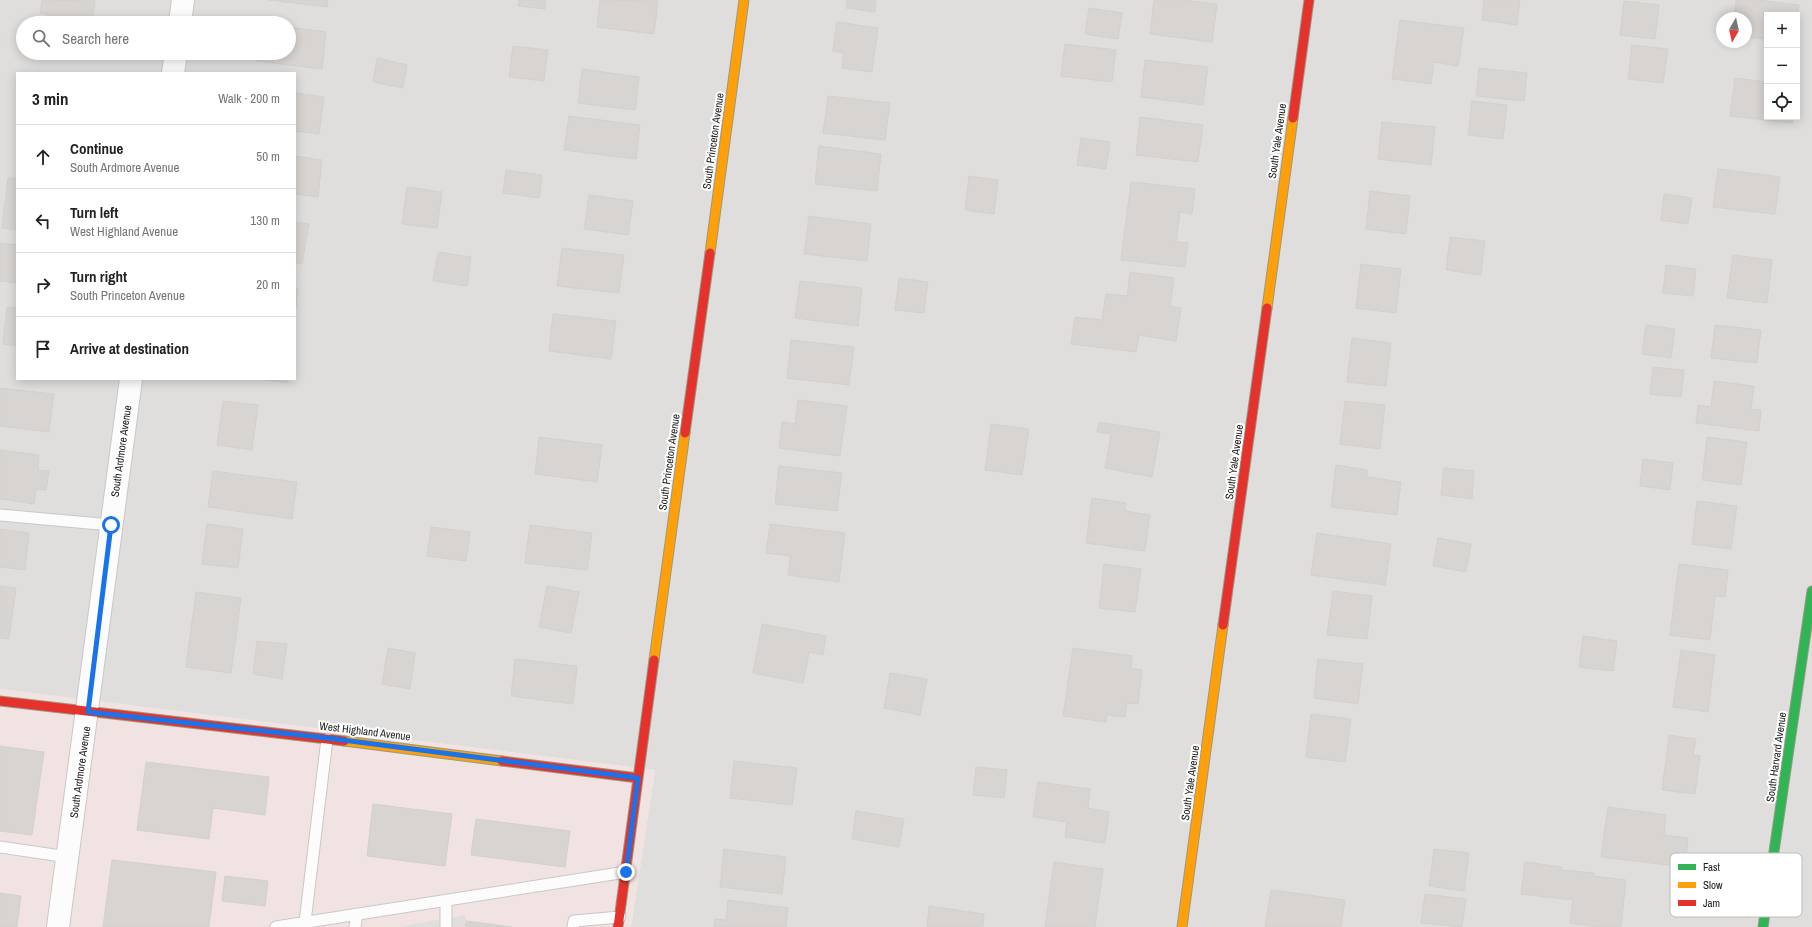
<!DOCTYPE html>
<meta charset="utf-8">
<style>
:root{--surface:#fff;--page:#f6f6f6;--text:#222;--muted:#767676;--line:#e0e0e0}
body{margin:0;font-family:"Archivo Narrow",sans-serif;background:var(--page);color:var(--text)}
.controls{position:absolute;right:12px;top:12px;display:grid;overflow:hidden;border-radius:0px;box-shadow:0 2px 10px #0003}
.controls button{width:36px;height:36px;display:grid;place-items:center;padding:0;border:0;border-bottom:1px solid var(--line);background:var(--surface);color:var(--text);font:20px sans-serif}
.compass{position:absolute;left:1716px;top:12px;width:36px;height:36px;border-radius:50%;background:var(--surface);box-shadow:0 2px 10px #0003;rotate:189deg}
.stop{position:absolute;width:12px;height:12px;margin:-9px;border:3px solid #1a73e8;border-radius:50%;background:#fff}
.stop.end{background:#1a73e8;border-color:#fff;box-shadow:0 1px 4px #0008}
.list{margin:0;padding:0;list-style:none}
h2{display:flex;justify-content:space-between;align-items:center;height:52px;margin:0;padding:0 16px;font-size:17px}
h2 small{font-size:13px;font-weight:400;color:var(--muted)}
.list li{display:grid;grid-template-columns:26px 1fr auto;gap:12px;align-items:center;box-sizing:border-box;height:64px;padding:0 16px;border-top:1px solid var(--line)}
.list b{display:block;font-size:15px;white-space:nowrap}
.list p{margin:0;font-size:13px;white-space:nowrap;color:var(--muted)}
.list em{font-size:13px;font-style:normal;color:var(--muted)}
.icon{flex:none;width:22px;height:22px;fill:none;stroke:currentColor;stroke-width:2;stroke-linecap:round;stroke-linejoin:round}
.map{position:relative;flex:none;width:1812px;height:927px;overflow:hidden}
.search{position:absolute;background:var(--surface);box-shadow:0 2px 10px #0003;left:16px;top:16px;width:280px;height:44px;display:flex;align-items:center;gap:10px;box-sizing:border-box;padding:0 14px;border-radius:22px;color:var(--muted);font-size:15px}
.panel{position:absolute;background:var(--surface);box-shadow:0 2px 10px #0003;left:16px;top:72px;width:280px;height:308px;border-radius:0px}
.map>svg:first-child{display:block}
</style>
<div class="map">
<svg width="1812" height="927" viewBox="0 0 1812 927">
<rect width="100%" height="100%" fill="#f0eeeb"/>
<path fill="#dfdedc" fill-rule="evenodd" d="M0 0H1812V927H631L655 770 0 689ZM1767 15H1797V117H1767ZM1722 18H1746V42H1722ZM23 23H289V53H23ZM17 73H295V379H17Z"/>
<path fill="#f1e3e1" d="M0 689 655 770 631 927H0Z"/>
<path fill="#e0dfde" d="M466 915 464 927H403V926Z"/>
<path fill="#d7d4d2" stroke="#d3d0cc" d="M42 0 95 1 92 23H46L47 14 40 13Z
M269 0H328L327 7Z
M519 0H546L545 9 518 6Z
M600 0 658 1 654 34 597 27Z
M847 0H876L875 12 846 8Z
M1154 0H1182L1217 4 1212 42 1150 34Z
M1484 0H1520L1517 25 1482 20Z
M1736 0H1759L1799 5 1797 21V15H1767V39L1746 37V18H1734Z
M1624 1 1659 5 1655 39 1620 35Z
M1089 8 1122 13 1118 39 1085 34Z
M1400 20 1464 28 1458 66 1434 62 1431 84 1392 79Z
M837 22 878 28 872 72 842 68 844 53 833 51Z
M289 27 326 32 322 69 256 61 257 53H289Z
M1065 44 1116 50 1112 82 1061 76Z
M1632 45 1668 49 1663 83 1628 79Z
M513 46 548 50 544 81 509 77Z
M377 58 407 65 403 88 373 82Z
M1145 60 1208 67 1203 105 1141 97Z
M1479 68 1527 73 1524 101 1476 96Z
M582 69 639 77 635 110 578 103Z
M1735 78 1767 82V117H1793L1792 123 1730 116Z
M295 93 324 97 319 134 295 131Z
M828 96 890 103 885 140 823 133Z
M1472 101 1507 105 1503 139 1468 135Z
M569 116 640 125 636 159 564 150Z
M1140 117 1203 125 1198 162 1136 155Z
M1382 122 1435 127 1431 165 1378 159Z
M1081 138 1110 142 1106 169 1077 165Z
M819 146 881 154 877 191 815 184Z
M295 156 322 160 318 197 295 194Z
M1718 169 1780 177 1775 214 1713 207Z
M506 170 542 175 539 198 503 193Z
M969 176 998 180 994 214 965 210Z
M8 178 17 179V230L2 228Z
M1131 182 1195 189 1192 214 1180 212 1176 242 1188 243 1185 267 1121 260Z
M407 187 442 192 437 228 402 224Z
M1370 191 1410 196 1406 234 1366 229Z
M1664 194 1692 198 1688 224 1661 220Z
M589 195 633 201 628 235 584 229Z
M809 216 871 224 867 261 804 254Z
M295 222 309 224 302 264 295 263Z
M1450 237 1485 241 1481 275 1446 270Z
M0 243 17 245V283L0 281Z
M562 248 624 255 619 293 557 286Z
M438 252 471 257 467 286 433 281Z
M1733 255 1772 260 1767 303 1727 298Z
M1361 264 1401 269 1396 313 1356 308Z
M1666 265 1696 269 1693 296 1663 293Z
M1130 272 1174 278 1170 306 1181 308 1176 341 1139 335 1136 352 1071 344 1075 317 1102 320 1106 294 1127 296Z
M899 278 928 282 924 313 895 310Z
M800 281 862 288 858 326 795 318Z
M295 288H298L295 316Z
M7 307 17 308V346L3 344Z
M553 314 616 321 611 359 549 351Z
M1646 325 1675 329 1671 358 1642 354Z
M1715 325 1761 330 1757 363 1711 358Z
M1352 338 1391 343 1386 386 1347 382Z
M791 340 854 347 849 385 787 378Z
M1653 367 1684 370 1681 397 1650 394Z
M259 379H288V383Z
M1714 381 1754 386 1751 409 1761 410 1759 431 1696 423 1698 405 1711 407Z
M0 388 54 394 49 432 0 426Z
M798 400 847 406 840 456 779 448 782 422 795 424Z
M223 401 258 405 252 450 217 445Z
M1345 401 1385 405 1380 449 1340 444Z
M1099 422 1160 432 1152 477 1105 468 1111 434 1097 432Z
M991 424 1029 429 1022 475 985 470Z
M539 437 602 445 597 482 535 474Z
M1707 437 1747 442 1741 485 1702 480Z
M0 450 39 455 38 470 49 471 46 490 36 489 34 504 0 499Z
M1643 459 1673 463 1670 490 1640 486Z
M1336 465 1367 470V477L1401 482 1397 515 1331 507Z
M779 466 842 473 837 511 775 504Z
M1444 468 1474 471 1472 499 1441 495Z
M213 471 297 482 292 519 208 507Z
M1092 498 1126 503 1125 511 1150 515 1145 551 1086 543Z
M1697 501 1737 506 1731 549 1692 544Z
M207 524 243 529 238 568 202 564Z
M770 524 845 533 839 582 788 575 790 556 766 553Z
M530 525 592 533 587 570 525 563Z
M431 527 470 532 466 561 427 556Z
M0 529 29 533 25 570 0 567Z
M1317 533 1391 544 1385 585 1311 575Z
M1438 538 1471 544 1466 572 1433 566Z
M1104 564 1141 569 1135 612 1099 608Z
M1679 564 1728 570 1725 597 1715 596 1710 640 1670 635Z
M0 586 16 588 9 639 0 638Z
M547 586 579 592 571 633 539 627Z
M1333 591 1372 596 1367 639 1327 635Z
M196 592 241 598 231 673 186 667Z
M762 624 826 636 823 655 809 652 803 683 753 673Z
M1583 636 1617 641 1613 671 1579 667Z
M257 641 287 644 282 679 253 674Z
M388 648 415 653 410 689 382 684Z
M1073 648 1132 656 1131 668 1142 670 1138 704 1127 703 1125 717 1107 715 1106 722 1063 716Z
M1681 650 1715 655 1708 712 1673 707Z
M515 659 577 666 573 704 511 696Z
M1318 659 1363 664 1358 704 1314 698Z
M890 673 927 679 920 715 884 708Z
M1311 714 1351 719 1345 762 1306 757Z
M1669 735 1696 739 1693 755 1700 756 1695 794 1662 790Z
M0 746 44 752 32 835 0 831Z
M734 761 797 768 792 805 730 798Z
M146 762 269 777 265 815 213 808 209 839 137 830Z
M976 767 1007 770 1004 798 973 795Z
M1038 782 1090 789 1088 808 1109 812 1105 843 1065 837 1067 822 1033 817Z
M373 804 452 814 445 866 367 856Z
M1608 807 1666 815 1664 835 1688 838 1685 867 1601 857Z
M856 811 904 819 899 847 852 839Z
M476 819 570 831 565 867 471 855Z
M724 849 786 857 782 894 720 887Z
M1434 849 1469 853 1464 891 1429 886Z
M112 860 216 872 209 927H103Z
M1054 862 1103 869 1095 927H1045Z
M1525 862 1562 867V870L1594 873V876L1626 880 1621 927H1598L1570 923 1573 900 1521 894Z
M225 876 268 881 265 906 222 901Z
M1271 890 1345 900 1341 927H1265Z
M0 893 21 896 17 927H0Z
M1425 894 1466 899 1462 927 1421 923Z
M728 900 788 908 786 927H714L715 919 726 920Z
M929 906 984 914 983 927H927Z
M466 921 512 927H465Z"/>
<g fill="none" stroke-linecap="round" stroke-linejoin="round">
<g stroke="#c9c8c7" stroke-width="13">
<path id="lane" d="M0 515 111 525
M0 847 68 857
M305 922 327 739
M276 927 626 872
M355 927 357 914
M446 927V900
M573 927 574 921 620 917"/>
</g>
<g stroke="#c9c8c7" stroke-width="24">
<path id="street" d="M180 23 183 0
M173 73 176 53
M58 927 131 379"/>
</g>
<g stroke="#999a82" stroke-width="11">
<path id="fast" d="M1763 927 1812 591"/>
</g>
<g stroke="#999a82" stroke-width="11">
<path id="slow" d="M710 253 744 0
M1267 308 1293 118
M654 660 685 433
M344 741 502 761
M1182 927 1223 625"/>
</g>
<g stroke="#999a82" stroke-width="11">
<path id="jam" d="M1293 118 1309 0
M685 433 710 253
M1223 625 1267 308
M0 701 344 741
M502 761 638 778
M618 927 654 660"/>
</g>
<use href="#lane" stroke="#fdfcfc" stroke-width="11"/>
<use href="#street" stroke="#fdfcfc" stroke-width="22"/>
<use href="#fast" stroke="#30b455" stroke-width="9"/>
<use href="#slow" stroke="#ff9f0a" stroke-width="9"/>
<use href="#jam" stroke="#e5322d" stroke-width="9"/>
</g>
<g fill="none" stroke-linecap="round" stroke-linejoin="round">
<path stroke="#1a73e8" stroke-width="5" d="M111 525 88 712 327 738 638 778 626 872"/>
</g>
<g text-anchor="middle" dominant-baseline="central" stroke-width="4" stroke-linejoin="round" paint-order="stroke">
<g font-size="11" fill="#222" stroke="#fff">
<text transform="translate(713 141) rotate(-82)">South Princeton Avenue</text>
<text transform="translate(1277 141) rotate(-82)">South Yale Avenue</text>
<text transform="translate(121 451) rotate(-82)">South Ardmore Avenue</text>
<text transform="translate(669 462) rotate(-82)">South Princeton Avenue</text>
<text transform="translate(1234 462) rotate(-82)">South Yale Avenue</text>
<text transform="translate(365 731) rotate(7)">West Highland Avenue</text>
<text transform="translate(1776 757) rotate(-82)">South Harvard Avenue</text>
<text transform="translate(80 772) rotate(-82)">South Ardmore Avenue</text>
<text transform="translate(1190 783) rotate(-82)">South Yale Avenue</text>
</g>
</g>
<rect x="1670" y="853" width="132" height="64" rx="6" fill="#fff" stroke="#bdbdbd" stroke-width="1"/>
<rect x="1678" y="864" width="18" height="6" fill="#30b455"/>
<rect x="1678" y="882" width="18" height="6" fill="#ff9f0a"/>
<rect x="1678" y="900" width="18" height="6" fill="#e5322d"/>
<g font-size="11" fill="#222">
<text x="1703" y="871">Fast</text>
<text x="1703" y="889">Slow</text>
<text x="1703" y="907">Jam</text>
</g>
</svg>
<div class="controls">
<button>+</button>
<button>−</button>
<button><svg class="icon" aria-label="locate" viewBox="0 0 24 24"><circle cx="12" cy="12" r="6"/><path d="M12 2v4M12 18v4M2 12h4M18 12h4"/></svg></button>
</div>
<svg class="compass" viewBox="-18 -18 36 36"><path d="M0-13l5 13h-10z" fill="#e53935"/><path d="M0 13l5-13h-10z" fill="#767676"/></svg>
<div class="stop" style="left:111px;top:525px"></div>
<div class="stop end" style="left:626px;top:872px"></div>
<div class="search"><svg class="icon" aria-label="search" viewBox="0 0 24 24"><circle cx="10" cy="10" r="6"/><path d="M15 15l6 6"/></svg>Search here</div>
<section class="panel">
<h2>3 min<small>Walk · 200 m</small></h2>
<ul class="list">
<li><svg class="icon" aria-label="ahead" viewBox="0 0 24 24"><path d="M12 20V5M6 11l6-6 6 6"/></svg><div><b>Continue</b><p>South Ardmore Avenue</p></div><em>50 m</em></li>
<li><svg class="icon" aria-label="left" viewBox="0 0 24 24"><path d="M17 20v-9H6M10 6l-5 5 5 5"/></svg><div><b>Turn left</b><p>West Highland Avenue</p></div><em>130 m</em></li>
<li><svg class="icon" aria-label="right" viewBox="0 0 24 24"><path d="M7 20v-9h11M14 6l5 5-5 5"/></svg><div><b>Turn right</b><p>South Princeton Avenue</p></div><em>20 m</em></li>
<li><svg class="icon" aria-label="arrive" viewBox="0 0 24 24"><path d="M6 21V4h12l-3 4 3 4H6"/></svg><div><b>Arrive at destination</b></div></li>
</ul>
</section>
</div>
